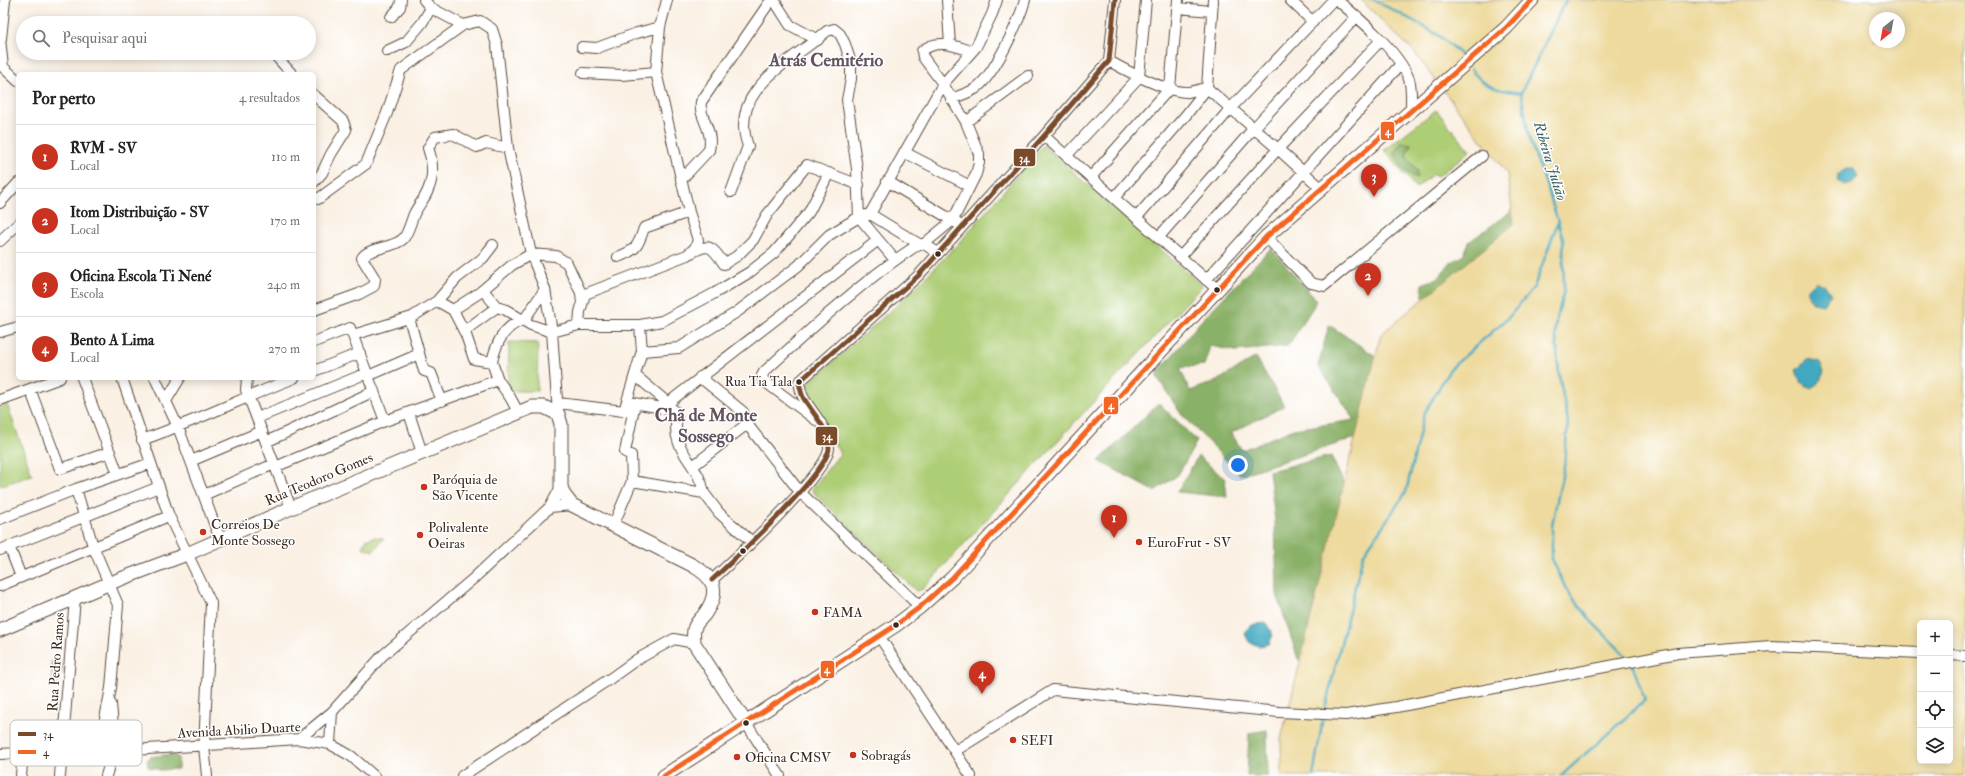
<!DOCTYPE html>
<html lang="pt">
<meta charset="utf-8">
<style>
:root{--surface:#fff;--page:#f2f2f2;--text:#222;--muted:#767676;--line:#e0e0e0;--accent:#c8321e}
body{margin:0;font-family:"IM FELL Double Pica",serif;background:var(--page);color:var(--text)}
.controls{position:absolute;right:12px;bottom:12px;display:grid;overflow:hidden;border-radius:6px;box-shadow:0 2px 10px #0003}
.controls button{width:36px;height:36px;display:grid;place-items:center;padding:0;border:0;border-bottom:1px solid var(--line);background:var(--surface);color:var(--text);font:20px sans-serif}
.compass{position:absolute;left:1869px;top:12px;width:36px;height:36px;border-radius:50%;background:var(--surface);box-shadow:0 2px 10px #0003;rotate:211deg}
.you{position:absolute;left:1238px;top:465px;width:14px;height:14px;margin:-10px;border:3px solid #fff;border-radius:50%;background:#1a73e8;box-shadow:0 0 0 6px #1a73e833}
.badge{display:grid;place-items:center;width:26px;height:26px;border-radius:50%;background:var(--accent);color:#fff;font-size:13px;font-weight:700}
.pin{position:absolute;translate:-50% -33px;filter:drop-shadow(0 1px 2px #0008)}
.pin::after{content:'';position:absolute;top:21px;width:14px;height:12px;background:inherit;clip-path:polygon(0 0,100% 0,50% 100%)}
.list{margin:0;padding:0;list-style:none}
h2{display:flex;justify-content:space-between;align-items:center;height:52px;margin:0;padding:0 16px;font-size:17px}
h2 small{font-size:13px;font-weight:400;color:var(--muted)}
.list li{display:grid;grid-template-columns:26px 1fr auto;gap:12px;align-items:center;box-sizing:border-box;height:64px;padding:0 16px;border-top:1px solid var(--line)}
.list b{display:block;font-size:15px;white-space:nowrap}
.list p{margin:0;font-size:13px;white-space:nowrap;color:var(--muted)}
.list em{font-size:13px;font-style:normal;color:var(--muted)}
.icon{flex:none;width:22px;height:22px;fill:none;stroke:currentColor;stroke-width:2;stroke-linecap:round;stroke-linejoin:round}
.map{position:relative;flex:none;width:1965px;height:776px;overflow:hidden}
.search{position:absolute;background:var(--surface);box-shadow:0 2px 10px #0003;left:16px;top:16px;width:300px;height:44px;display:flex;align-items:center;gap:10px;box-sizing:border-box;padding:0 14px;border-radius:22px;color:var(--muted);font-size:15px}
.panel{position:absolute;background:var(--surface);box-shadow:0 2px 10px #0003;left:16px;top:72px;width:300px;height:308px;border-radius:6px}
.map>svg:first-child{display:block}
</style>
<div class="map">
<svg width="1965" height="776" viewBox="0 0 1965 776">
<rect width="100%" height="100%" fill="#fff"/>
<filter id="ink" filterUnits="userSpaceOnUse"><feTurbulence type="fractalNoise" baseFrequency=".025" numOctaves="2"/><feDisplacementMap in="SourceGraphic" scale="8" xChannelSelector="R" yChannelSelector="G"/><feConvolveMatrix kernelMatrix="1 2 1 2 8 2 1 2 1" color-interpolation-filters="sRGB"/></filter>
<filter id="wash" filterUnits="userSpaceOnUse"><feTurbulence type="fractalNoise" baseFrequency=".012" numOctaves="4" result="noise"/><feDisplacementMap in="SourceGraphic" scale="16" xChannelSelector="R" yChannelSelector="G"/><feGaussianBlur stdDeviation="0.9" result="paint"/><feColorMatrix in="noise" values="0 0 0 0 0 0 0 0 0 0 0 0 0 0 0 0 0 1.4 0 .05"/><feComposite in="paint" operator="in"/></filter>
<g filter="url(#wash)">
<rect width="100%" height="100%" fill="#faf0e3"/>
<path fill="#aece76" stroke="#747c4a" d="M1436 110 1470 151 1438 176 1433 174 1416 188 1384 150Z
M1043 145 1202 286 1086 410 923 589 916 591 811 490 840 454 806 385 904 299 960 242Z
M509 342 538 343 537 391H508Z
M7 404 32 475 0 486V407Z
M373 537 384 538 373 551 362 547 366 540Z"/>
<path fill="#8ab167" stroke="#626e42" d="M1402 142 1411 144 1406 155 1417 170V178C1405 173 1398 164 1394 152Z
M1523 191 1549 217 1430 302 1422 296V284L1438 278 1450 263 1463 256 1469 242 1510 212Z
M1271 248 1317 301 1288 346 1236 351 1210 346 1204 365 1180 368 1190 391 1217 381 1256 357 1284 406 1231 433 1242 450 1294 429 1355 420 1318 366 1329 325 1380 359 1365 435 1240 475 1179 411 1156 375 1200 322Z
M1159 403 1197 441 1178 475 1154 491 1099 461Z
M1198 456 1225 479 1227 497 1177 492Z
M1331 456 1356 509 1326 678 1298 659 1277 594 1275 520 1269 471Z
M58 660 64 668 55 687 52 684 51 662Z
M1267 730 1268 776H1247L1249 733Z
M171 754 178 757V769L160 770 148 767 147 760 150 757Z"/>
<path fill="#eeda9e" stroke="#94825e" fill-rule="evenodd" d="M1361 0H1965V776H1282L1281 739 1381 334 1514 224 1507 173 1413 51ZM1875 18H1899V42H1875ZM1920 623H1950V761H1920Z"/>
<path fill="#3fa8bf" stroke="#3d696e" d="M1846 169H1854L1858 177 1852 183 1845 185 1837 181 1838 174Z
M1815 282 1825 285 1831 294 1823 305 1813 303 1806 291Z
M1808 359 1820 362 1824 372 1819 383 1811 388 1800 382 1796 370Z
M1266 623 1273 635 1269 644 1259 646 1249 642 1245 634 1250 625Z"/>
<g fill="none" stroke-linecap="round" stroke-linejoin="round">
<path stroke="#3fa8bf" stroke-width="2.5" d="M1374 0C1399 14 1446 34 1462 57
M1566 0 1521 93 1530 141 1548 190 1563 238 1564 290 1555 326 1559 375 1568 422 1564 467 1552 525V559L1566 589 1591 621 1630 660
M1471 69C1485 89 1499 90 1521 93
M1324 712 1363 555 1406 492 1424 414 1450 369 1509 317 1534 287 1558 222
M1313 776 1323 717
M1561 776 1645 700 1632 664"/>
</g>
</g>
<g filter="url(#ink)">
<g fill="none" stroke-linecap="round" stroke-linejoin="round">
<g stroke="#58483c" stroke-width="12">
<path id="minor" d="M424 0 431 8 463 25
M774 0 790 25 818 40
M947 0 950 45
M1290 0 1313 22
M1337 0C1360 19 1398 51 1409 79 1412 88 1411 100 1411 110
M1177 8 1212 11
M391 17 400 7 401 0
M0 39 3 67 18 81
M1 39 5 0
M582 47 597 48 637 33 660 27
M387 51 406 42 422 23 431 8
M273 53 292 74
M1109 61C1127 71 1167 93 1188 92 1194 91 1201 89 1207 88L1278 149 1321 188
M583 73 622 75 656 72
M314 95 343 121 346 130 331 154 322 173 314 182
M951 99C959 96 968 93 975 89 994 76 1019 22 1025 0
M966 122 1028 76
M1044 136 1218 290
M904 152 970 186
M1067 155 1139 77 1146 0
M1091 177 1170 88 1178 0
M681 180 709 150C714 129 698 117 701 102L771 0
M887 181 957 223
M314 197 318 199 366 164 387 113 401 70 463 25 480 21 492 29 497 45 508 148 531 254 545 289 552 332 558 414
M1114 198 1186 115 1207 88 1213 0
M0 203 18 183
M870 214 919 244
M1137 217 1231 108 1333 0
M1266 237 1311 283 1324 286 1482 156
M1158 238 1254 128 1357 16
M0 241 18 224
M924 244 953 220 976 174 979 163V154L966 122 943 84 976 47 992 14 997 0
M691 253C710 242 712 247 724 264L737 256 753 240 767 215 807 165 859 185
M618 257C636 250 638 247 644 228L689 212
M1180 257 1278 149 1381 40
M895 260 859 217 870 214 943 84 923 57 922 51C937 38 955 46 971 51
M1206 280 1400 65
M483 290 497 307
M437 301 457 278 483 258 493 245
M314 310 359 294 374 286 375 279 362 258C368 247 392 249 403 239 408 234 411 221 414 214 418 205 425 199 428 190 434 177 433 161 428 148L435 137 453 134 477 147 486 143 508 148
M453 310 466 335 474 359 492 362 498 380
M409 318 424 371 431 373 442 401
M579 325 580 312 585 294 687 255 695 248 698 240 689 212 656 72 660 27 667 0
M464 331 497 307 506 310 531 325 552 332 579 325H640L662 321 715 293 750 272 774 253 809 212 829 173
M0 332 18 327
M353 335 412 317 437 301 453 310 479 293 512 265 531 254 556 256 567 263 581 293 582 304
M314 342 350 328 385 421
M642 351 679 348 737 312 798 266 829 235 859 217 857 169 847 100 851 79V63L845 44 840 34 834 29 827 31C793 61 727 89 748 146L731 192
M492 362C496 343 504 325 524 320L545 289
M314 371 360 353
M368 376 419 354
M636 376 668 403 877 241
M700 377 743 412 747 424 800 492 920 607
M82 378 118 474
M122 378 169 516 211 603 204 746 207 776
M155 378 178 427 220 539
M247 378 246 390 291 508
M30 389 60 469 110 452
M0 400 60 378
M166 401 180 378
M628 402 674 410
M558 403 624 411 642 351 640 325
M668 403 677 417C670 452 699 462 704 493
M409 413 422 453
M257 418 367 373
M816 420 764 381 762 376 764 372C813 327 863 280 919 244H924L938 253
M142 440C194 422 243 398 294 378
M266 442 374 391
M191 461 262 431
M693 466 747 424
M275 467 385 421 498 380 510 397 518 412
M632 481 704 493 719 513 752 542
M76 489 93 546 118 605 111 688 102 734
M204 495 274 464
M550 507 572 505
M0 519 76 489 151 463
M613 526 632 481 631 455 625 452 635 403
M9 546 21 577
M0 550 159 487
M712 580C733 561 829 471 829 448 829 428 812 413 803 397 801 393 800 387 799 382L918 276 1044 136 1109 61 1115 0
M0 586 169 516
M879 636 971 776
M1950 655 1965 656
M111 704 114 737
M746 723 780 776
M92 747a13 13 0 1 1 26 0a13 13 0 1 1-26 0Z
M299 739 332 712
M330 744 332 712 382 656 474 578 550 507 561 487
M118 751 299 739 330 744 351 756 374 776
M955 751 1053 690 1279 712 1346 715 1396 707 1678 653 1771 646 1920 653
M0 754 92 749
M21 776 23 752
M60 776 75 598
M106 776 111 759
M462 776 611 678 636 660 674 639 694 643"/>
</g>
<g stroke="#58483c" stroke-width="15">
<path id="major" d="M0 630 110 583 187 554 291 508 532 407H544L558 414 561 424V487L564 495 572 505 692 565C713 577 721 589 706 612 702 619 695 622 694 630 693 634 694 639 694 643L746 723
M664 776 896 625 920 607 953 577 1266 237 1506 28 1532 0"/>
</g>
<use href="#minor" stroke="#fff" stroke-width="10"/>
<use href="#major" stroke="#fff" stroke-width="13"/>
<g stroke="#fff" stroke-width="8">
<path id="bus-1" d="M712 580C733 561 829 471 829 448 829 428 812 413 803 397 801 393 800 387 799 382L918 276 1044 136 1109 61 1115 0"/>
</g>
<g stroke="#fff" stroke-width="8">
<path id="bus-2" d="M664 776 896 625 920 607 953 577 1266 237 1506 28 1532 0"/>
</g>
<use href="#bus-1" stroke="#7a4b2a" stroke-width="5"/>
<use href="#bus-2" stroke="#f26522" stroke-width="5"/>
</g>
</g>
<g fill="#3b2a1e" stroke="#fff" stroke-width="1.5">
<circle cx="938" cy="254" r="3.5"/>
<circle cx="1217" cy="290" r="3.5"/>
<circle cx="799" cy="382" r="3.5"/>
<circle cx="743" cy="551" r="3.5"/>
<circle cx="896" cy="625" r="3.5"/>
<circle cx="746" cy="723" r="3.5"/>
</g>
<g fill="#c8321e" stroke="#fff" stroke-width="1.5">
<circle cx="424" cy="487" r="4"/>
<circle cx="203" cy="532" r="4"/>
<circle cx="420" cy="535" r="4"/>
<circle cx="1139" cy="542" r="4"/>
<circle cx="815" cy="612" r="4"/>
<circle cx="1013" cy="740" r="4"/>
<circle cx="853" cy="755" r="4"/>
<circle cx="737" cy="757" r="4"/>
</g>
<g text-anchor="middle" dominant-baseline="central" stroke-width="3" stroke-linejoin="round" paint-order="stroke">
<g font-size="13" fill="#3b2a1e" stroke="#fff" text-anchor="end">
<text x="792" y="382">Rua Tia Tala</text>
</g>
<g font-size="14" fill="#3b2a1e" stroke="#fff">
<text transform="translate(319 479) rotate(-23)">Rua Teodoro Gomes</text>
<text transform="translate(56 662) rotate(-86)">Rua Pedro Ramos</text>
<text transform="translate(239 730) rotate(-3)">Avenida Abilio Duarte</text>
</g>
<g font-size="14" fill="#3b2a1e" stroke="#fff" text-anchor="start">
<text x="432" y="479">Paróquia de<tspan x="432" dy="16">São Vicente</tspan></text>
<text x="211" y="524">Correios De<tspan x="211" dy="16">Monte Sossego</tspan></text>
<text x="428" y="527">Polivalente<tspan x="428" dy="16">Oeiras</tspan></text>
<text x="1147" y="542">EuroFrut - SV</text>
<text x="823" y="612">FAMA</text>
<text x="1021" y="740">SEFI</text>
<text x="861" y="755">Sobragás</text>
<text x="745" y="757">Oficina CMSV</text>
</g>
<g font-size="15" font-style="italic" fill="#3d6366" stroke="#fff">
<text transform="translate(1550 161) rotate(73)">Ribeira Julião</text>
</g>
<g font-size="18" font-weight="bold" fill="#63545f" stroke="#fff">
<text x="826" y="60">Atrás Cemitério</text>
<text x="706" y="415">Chã de Monte<tspan x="706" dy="21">Sossego</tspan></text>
</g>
</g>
<rect x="10" y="720" width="132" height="46" rx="6" fill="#fff" stroke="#c4bfbc" stroke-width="1"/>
<rect x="18" y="732" width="18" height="4" fill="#7a4b2a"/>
<rect x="18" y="750" width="18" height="4" fill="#f26522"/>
<g font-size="11" fill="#3b2a1e">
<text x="43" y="738">34</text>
<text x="43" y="756">4</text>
</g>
<g stroke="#fff" stroke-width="1.5">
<rect x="1380" y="121" width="15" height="20" rx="4" fill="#f26522"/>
<rect x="1013" y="148" width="23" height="19" rx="4" fill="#7a4b2a"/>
<rect x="1103" y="396" width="16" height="19" rx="4" fill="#f26522"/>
<rect x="815" y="426" width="23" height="20" rx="4" fill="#7a4b2a"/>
<rect x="820" y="660" width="15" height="19" rx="4" fill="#f26522"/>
</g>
<g font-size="11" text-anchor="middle" font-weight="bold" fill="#fff">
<text x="1388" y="135">4</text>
<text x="1024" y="162">34</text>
<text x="1111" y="409">4</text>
<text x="827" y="440">34</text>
<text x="827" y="673">4</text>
</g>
</svg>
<div class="controls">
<button>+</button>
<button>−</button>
<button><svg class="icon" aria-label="locate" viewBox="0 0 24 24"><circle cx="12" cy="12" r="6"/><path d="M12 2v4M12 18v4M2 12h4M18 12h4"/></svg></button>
<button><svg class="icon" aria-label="layers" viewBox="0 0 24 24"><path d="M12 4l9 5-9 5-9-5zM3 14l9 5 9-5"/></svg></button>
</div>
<svg class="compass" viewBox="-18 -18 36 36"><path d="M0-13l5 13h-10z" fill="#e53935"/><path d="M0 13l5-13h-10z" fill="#767676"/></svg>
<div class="you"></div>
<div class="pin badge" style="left:1114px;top:538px">1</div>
<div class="pin badge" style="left:1368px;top:296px">2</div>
<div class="pin badge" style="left:1374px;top:197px">3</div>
<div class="pin badge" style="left:982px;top:694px">4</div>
<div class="search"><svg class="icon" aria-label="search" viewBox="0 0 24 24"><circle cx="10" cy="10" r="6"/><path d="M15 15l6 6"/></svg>Pesquisar aqui</div>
<section class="panel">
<h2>Por perto<small>4 resultados</small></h2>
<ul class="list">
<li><span class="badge">1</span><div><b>RVM - SV</b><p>Local</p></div><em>110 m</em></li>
<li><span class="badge">2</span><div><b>Itom Distribuição - SV</b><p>Local</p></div><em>170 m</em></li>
<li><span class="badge">3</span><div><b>Oficina Escola Ti Nené</b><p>Escola</p></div><em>240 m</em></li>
<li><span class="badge">4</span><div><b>Bento A Lima</b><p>Local</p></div><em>270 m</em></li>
</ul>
</section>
</div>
